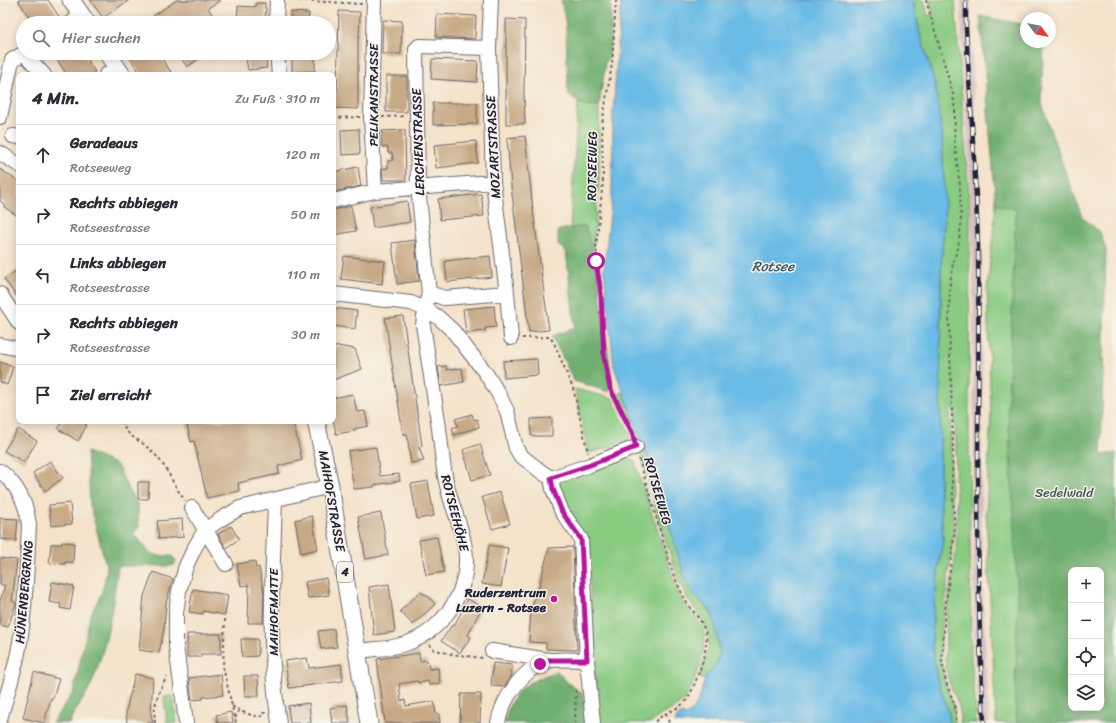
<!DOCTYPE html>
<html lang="de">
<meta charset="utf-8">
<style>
:root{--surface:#fff;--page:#f2f2f3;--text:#2b2b33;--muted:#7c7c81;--line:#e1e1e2}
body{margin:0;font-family:Sriracha,sans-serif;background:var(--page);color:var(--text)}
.controls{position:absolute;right:12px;bottom:12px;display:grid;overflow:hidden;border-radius:8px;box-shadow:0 2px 10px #0003}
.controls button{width:36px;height:36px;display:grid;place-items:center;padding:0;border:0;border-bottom:1px solid var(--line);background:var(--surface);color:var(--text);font:20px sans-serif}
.compass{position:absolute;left:1020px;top:12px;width:36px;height:36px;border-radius:50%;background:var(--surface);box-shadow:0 2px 10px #0003;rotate:122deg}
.stop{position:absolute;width:12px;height:12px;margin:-9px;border:3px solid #b5179e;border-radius:50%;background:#fff}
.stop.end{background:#b5179e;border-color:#fff;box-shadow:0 1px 4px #0008}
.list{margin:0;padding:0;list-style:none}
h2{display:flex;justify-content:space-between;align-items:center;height:52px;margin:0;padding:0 16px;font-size:17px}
h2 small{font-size:13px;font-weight:400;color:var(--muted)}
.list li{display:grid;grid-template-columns:26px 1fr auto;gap:12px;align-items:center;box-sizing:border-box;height:60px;padding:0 16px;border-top:1px solid var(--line)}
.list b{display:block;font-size:15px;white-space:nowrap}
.list p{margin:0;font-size:13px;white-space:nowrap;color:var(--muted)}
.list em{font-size:13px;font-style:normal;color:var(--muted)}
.icon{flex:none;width:22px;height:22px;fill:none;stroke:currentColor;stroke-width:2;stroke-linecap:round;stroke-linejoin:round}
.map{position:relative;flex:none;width:1116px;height:723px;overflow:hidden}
.search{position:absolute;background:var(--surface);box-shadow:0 2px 10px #0003;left:16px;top:16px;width:320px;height:44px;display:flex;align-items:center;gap:10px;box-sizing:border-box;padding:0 14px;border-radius:22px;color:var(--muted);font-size:15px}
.panel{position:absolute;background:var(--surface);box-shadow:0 2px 10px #0003;left:16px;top:72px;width:320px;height:352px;border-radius:8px}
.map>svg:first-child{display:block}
</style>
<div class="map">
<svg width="1116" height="723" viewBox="0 0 1116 723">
<rect width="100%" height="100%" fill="#f7f3e8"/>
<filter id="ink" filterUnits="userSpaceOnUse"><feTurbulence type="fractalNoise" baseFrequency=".025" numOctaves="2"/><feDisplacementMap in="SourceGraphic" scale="8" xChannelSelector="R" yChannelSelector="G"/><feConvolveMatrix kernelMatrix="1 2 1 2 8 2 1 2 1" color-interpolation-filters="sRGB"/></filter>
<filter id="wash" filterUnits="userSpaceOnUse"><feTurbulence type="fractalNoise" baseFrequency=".012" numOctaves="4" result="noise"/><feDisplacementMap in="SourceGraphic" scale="16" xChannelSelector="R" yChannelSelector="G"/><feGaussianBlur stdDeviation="0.9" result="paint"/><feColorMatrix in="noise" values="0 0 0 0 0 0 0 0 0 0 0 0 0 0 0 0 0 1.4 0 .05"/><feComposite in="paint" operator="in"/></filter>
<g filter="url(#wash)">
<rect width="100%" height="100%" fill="#f4e2c9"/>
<path fill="#d2bfc0" d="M961 0H969L981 212 982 330V569L989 723H979L974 634 973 255 968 141 962 63Z"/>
<path fill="#8acb82" stroke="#56765e" d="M913 0H924L928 16 933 14 929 0H955L970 212 969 411 971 657 977 723H960V711L958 703 949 683 945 661 947 610 955 560 957 530V511L955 479 956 444 954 408 950 409 951 444 950 478 954 530 941 638V662L945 683 954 706 955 723H949V714L937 679 932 645 933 617 939 564 943 540 940 494 941 264 945 210 942 134 935 84 920 34Z
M578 103 591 106 599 105V178L593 249 592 250 585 226 570 228Z
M996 204 1017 209 1008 406 1018 599 1015 702 1017 723H996L986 514 991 414 987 290Z
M575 389 612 398 630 434V438L627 444 588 453Z
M623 392 656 479 693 594 708 608 713 616 720 652 717 663 705 680 699 678 709 644 708 632 700 616 689 601 680 584 657 514 636 436 615 396Z
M627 456 631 458 634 460 641 480 680 598C685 607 694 613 699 622 702 626 705 634 705 639 705 653 692 693 682 702 673 711 659 713 652 723H597L589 565 557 483Z
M173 696 177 723H167L164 697Z"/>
<path fill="#6faf70" stroke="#486856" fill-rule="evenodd" d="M561 0H611V29L609 57C606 61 604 64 605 68L599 105C585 107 578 103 568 94L566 26Z
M980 16 1026 25V42H1044L1041 99 1049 127 1082 217 1100 232 1106 250 1101 455 1116 453V723H1017L1015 702 1018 599 1008 406 1016 209 996 204ZM1071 570H1101V708H1071Z
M585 226 597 269 612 382 609 392 574 381 552 336 575 328 566 251 558 245V230Z
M87 452 117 465 128 489 138 505 139 528 133 532 149 552 159 556H172L176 561 174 565 170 566H118C113 605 107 646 92 683 86 695 78 707 71 718L70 723H52L73 693 90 616 102 592 107 569 90 505Z
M557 671 568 683 582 693 590 723H505C510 689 528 682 557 671Z"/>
<path fill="#6bbbe6" stroke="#466e90" d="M621 0H913L920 34 935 84 942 134 945 210 941 264 940 494 943 540 939 564 933 617 932 645 937 679 949 714V723H675L677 717 683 714 685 716 694 709 700 697 705 678 717 663 720 652 713 616 708 608 693 594 685 579 656 479 614 367 604 269 612 196 613 114Z"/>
<g id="blocks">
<path fill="#c7a985" d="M18 0H48L60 18 53 23H33Z
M90 0H129L103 18Z
M177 0H221L208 8 218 23H158L153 16Z
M256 3H265V8H266L265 23H237L238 6 255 7Z
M339 11 360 12 359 38H358V109L334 108 335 90H337Z
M291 12 309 13 308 23H290Z
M437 14 476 16 475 39 436 37Z
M506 19 525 20 524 93 525 124H506Z
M383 20 402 21 401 54H382Z
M53 53H83L95 72 90 75H67Z
M127 53H158L173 75H141Z
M178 53H208L187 67Z
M245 53H265L267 68 248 70Z
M292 53H310V58H315V71L292 72Z
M432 59 478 61 477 82 431 79Z
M386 76H407V112H386Z
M433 103H477V124L433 125Z
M359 129 360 154 342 155 341 130Z
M405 130 406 180H383L382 169 388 168V161L393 160 392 153H388V147H382V131Z
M525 136 533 210 549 330 529 332 511 186 507 138Z
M476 141 478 163 436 168 434 145Z
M358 167 361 186 333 192V172Z
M0 169 19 182V217L4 207 5 205 0 201Z
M481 194 484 216 440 220 438 199Z
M407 201 410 222 373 228 370 207Z
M351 206 356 231 333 235V210Z
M415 240 419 281 397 284 392 243Z
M344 256 385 261 382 284 341 279Z
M490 256 492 277 447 282 445 261Z
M19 269V300L4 279Z
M494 306 496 327 485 328V331L466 333 463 309Z
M333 308 357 311 355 329 333 326Z
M403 316 422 446 419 447 424 461 411 463 407 434H403L385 318Z
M338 346 355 349 362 369 333 380V348Z
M537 359 538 375 504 378 503 361Z
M0 362 13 367 7 385 0 382Z
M446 366 447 370 462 368 464 382 441 386 438 367Z
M353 394 357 412 365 411 368 426 354 429 355 431 336 434 333 418V398Z
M472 414 474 420 477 419 479 427 454 435 452 428 458 426 455 419Z
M552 418V436H531V419Z
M63 421H80L87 425 78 441 58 429Z
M186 421H293L302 460 278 466 279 474 238 483 239 491 207 498 194 441 191 442Z
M18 429 37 441 24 462 4 451Z
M480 444 490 475 472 480 463 450Z
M376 447 380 476 399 474 400 481 374 485V487L354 489 348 451Z
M50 461 63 478 45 491 33 473Z
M428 481 434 516 417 519 411 484Z
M138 482H149L148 499H138Z
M500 492 510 524 492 529 482 497Z
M70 503 72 524 51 526 49 505Z
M381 513 388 555 366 559 358 517Z
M312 516 318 549 301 553 295 520Z
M0 518 18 519 16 541 0 539Z
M182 519 183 537 159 539 157 521Z
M231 526 239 539 226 548 218 534Z
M437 537 444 572 426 575 419 540Z
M62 542 74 543 73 562H65V564L49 563 51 544H62Z
M489 545 508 548 501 587 482 584Z
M573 547 577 650 546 649V643L529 642 531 608 538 590 549 548Z
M0 558 17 560 12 601 16 603 8 627 0 625V601L5 585H0Z
M255 561 256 568 259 567 264 593 263 623H248L249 585 241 586 237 564Z
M153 572 173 579 166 603 164 628 159 653 139 650 144 596Z
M326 578 329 595 308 598 305 582Z
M52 582 74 586 70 610 60 608 61 604 49 602Z
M389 584 395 632 374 635 369 587Z
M193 589 228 595 225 615 203 611V614L189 612Z
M420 592 428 596 435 604 413 625 400 611Z
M468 599 482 607 468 635 471 637 460 653 441 641 452 625 454 626Z
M334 629 337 647 321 649 318 631Z
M187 634H221V654H201V657H187Z
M241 639H258V656L242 657Z
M419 653 420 661 427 660 429 669 438 668 440 683 429 685 428 681 418 683V681L399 684 401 701 405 700 406 706 434 701 436 714H439L440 723H385L377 659Z
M307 658 309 668 341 664 343 681 289 688 285 661Z
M493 663 512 665 511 677 504 687 491 686Z
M34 672 59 679 53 698H51L44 723 23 718Z
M135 674 153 678 151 714 153 723H127L126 711Z
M221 674 223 695 203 697V699L192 700 189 678Z
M244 676H258L259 696H245Z
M461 694H481L480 723H460Z
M309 703 311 723H290L288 706Z
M347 705 350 723H332L330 708Z
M231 712 233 723H218L216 715Z"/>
</g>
</g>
<g filter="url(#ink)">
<use href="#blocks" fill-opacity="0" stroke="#6c656d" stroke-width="1"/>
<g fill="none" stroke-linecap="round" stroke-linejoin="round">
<g stroke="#6c656d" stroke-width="16">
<path id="minor" d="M374 0 371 117 375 191
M491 0 489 48 493 182 507 293 511 338
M71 23 82 16
M276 23 277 0
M24 53 44 75
M277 53 279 75
M106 75 118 68
M0 117 12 60 24 53
M13 136 19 137
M0 153 19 165
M333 201 375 191 493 182
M429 293 444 298 507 293
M0 294 19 323
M333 294 411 303 425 309 438 317 453 331 485 372 498 393 507 411 516 448 520 455 543 473 551 478 590 465 636 447
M0 345 19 349
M0 471C17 484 27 504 29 525 27 564 26 603 20 642 16 668 7 694 0 719
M551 478 553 489 562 512 581 539 587 660 593 723
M275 500C273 574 267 650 279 723
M192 508 226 564
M358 651C373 649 390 649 405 644 441 632 467 595 466 558 465 532 451 507 446 481 442 462 441 441 438 421 433 389 428 357 423 325L425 309 429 293 418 187 416 49 419 46 489 48
M492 651 549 660
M186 723 176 646V613L179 591 186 566 195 547 205 530 221 519 240 508 330 486
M498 723C502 699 523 669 547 661 557 658 576 660 587 660"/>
</g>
<g stroke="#6c656d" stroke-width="19">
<path id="major" d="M71 0 87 23
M107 53 122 75
M316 421 330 486 369 723"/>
</g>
<path stroke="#6c656d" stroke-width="2" stroke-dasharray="3 3" stroke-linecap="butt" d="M293 0 362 4
M616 0 612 64 602 124 603 181 596 247 601 295 604 357 610 388 633 435
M926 0 953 94 955 111 954 140 960 186 961 226 958 248 953 262 950 284 949 321 953 445 952 482 955 530 945 610 942 662 946 682 956 709V723
M382 117 406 116
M333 118 360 117
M522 338 550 337 554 343 573 388 588 453
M123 421C123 435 139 439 147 447 151 451 155 454 158 458 169 471 174 487 185 500
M639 459 673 574C678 584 682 595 688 605 694 612 700 619 704 628 712 646 696 681 688 699 679 710 663 712 654 723
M225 619 223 667 236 723
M429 644 432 649 451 654 483 658
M232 706C242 712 252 717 263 716V713H266
M666 714 669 723
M235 718 239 711
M155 723C153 705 158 692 167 677
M575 723 576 689"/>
<use href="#minor" stroke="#fff" stroke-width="14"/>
<use href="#major" stroke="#fff" stroke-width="17"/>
<g stroke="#22223b" stroke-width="4.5">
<path id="rail" d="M966 0V27C970 100 976 174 978 247 980 406 974 564 984 723"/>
</g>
<use href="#rail" stroke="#f7f3e8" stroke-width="3" stroke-dasharray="9" stroke-linecap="butt"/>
</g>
</g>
<g fill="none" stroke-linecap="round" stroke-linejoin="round" filter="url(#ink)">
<path stroke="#b5179e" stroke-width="5" d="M540 664 549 660H587L581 539 562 512 553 489 551 478 590 465 636 447 632 432 610 388 604 357 601 295 596 261"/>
</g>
<circle fill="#b5179e" stroke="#f7f3e8" stroke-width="1.5" cx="554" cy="599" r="4"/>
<g text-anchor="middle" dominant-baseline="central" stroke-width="3" stroke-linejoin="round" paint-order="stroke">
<rect fill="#f7f3e8" stroke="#62616f" stroke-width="1" x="337" y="562" width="16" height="20" rx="3"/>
<g font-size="12" font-weight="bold" fill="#22223b">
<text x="345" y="572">4</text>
</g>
<g font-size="13" fill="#22223b" stroke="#f7f3e8">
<text transform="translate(373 95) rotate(-90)">PELIKANSTRASSE</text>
<text transform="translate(418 142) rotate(-92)">LERCHENSTRASSE</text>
<text transform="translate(493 147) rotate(-93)">MOZARTSTRASSE</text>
<text transform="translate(592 166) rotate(-89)">ROTSEEWEG</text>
<text transform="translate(658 491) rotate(74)">ROTSEEWEG</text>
<text transform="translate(332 501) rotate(80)">MAIHOFSTRASSE</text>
<text transform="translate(455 513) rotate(76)">ROTSEEHÖHE</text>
<text transform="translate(24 592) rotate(-85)">HÜNENBERGRING</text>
<text transform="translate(273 612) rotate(-90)">MAIHOFMATTE</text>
</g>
<g font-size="13" fill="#415550" stroke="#f7f3e8">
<text x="1064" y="492">Sedelwald</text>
</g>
<g font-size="13" font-weight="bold" fill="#22223b" stroke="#f7f3e8" text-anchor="end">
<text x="546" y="592">Ruderzentrum<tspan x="546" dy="15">Luzern - Rotsee</tspan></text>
</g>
<g font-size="14" font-style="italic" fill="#3c5877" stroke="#f7f3e8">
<text x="773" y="266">Rotsee</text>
</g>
</g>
</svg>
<div class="controls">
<button>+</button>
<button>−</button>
<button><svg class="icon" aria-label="locate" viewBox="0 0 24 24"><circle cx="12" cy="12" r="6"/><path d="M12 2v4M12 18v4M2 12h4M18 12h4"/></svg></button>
<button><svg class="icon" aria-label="layers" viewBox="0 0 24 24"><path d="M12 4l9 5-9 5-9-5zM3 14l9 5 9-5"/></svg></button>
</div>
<svg class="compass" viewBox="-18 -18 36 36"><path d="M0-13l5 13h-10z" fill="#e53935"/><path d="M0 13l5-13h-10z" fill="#7c7c81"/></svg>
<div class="stop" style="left:596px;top:261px"></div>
<div class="stop end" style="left:540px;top:664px"></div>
<div class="search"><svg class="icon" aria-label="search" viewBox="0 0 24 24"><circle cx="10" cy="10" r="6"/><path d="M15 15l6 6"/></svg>Hier suchen</div>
<section class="panel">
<h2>4 Min.<small>Zu Fuß · 310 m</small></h2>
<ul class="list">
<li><svg class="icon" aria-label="ahead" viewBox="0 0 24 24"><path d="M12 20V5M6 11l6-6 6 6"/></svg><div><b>Geradeaus</b><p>Rotseeweg</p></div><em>120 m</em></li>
<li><svg class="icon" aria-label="right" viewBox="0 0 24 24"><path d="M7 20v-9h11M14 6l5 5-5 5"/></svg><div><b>Rechts abbiegen</b><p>Rotseestrasse</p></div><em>50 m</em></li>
<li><svg class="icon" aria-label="left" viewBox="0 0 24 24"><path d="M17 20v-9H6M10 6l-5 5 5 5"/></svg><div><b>Links abbiegen</b><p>Rotseestrasse</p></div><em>110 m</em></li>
<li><svg class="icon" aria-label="right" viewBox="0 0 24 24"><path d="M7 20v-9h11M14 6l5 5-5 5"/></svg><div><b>Rechts abbiegen</b><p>Rotseestrasse</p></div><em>30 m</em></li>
<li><svg class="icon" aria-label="arrive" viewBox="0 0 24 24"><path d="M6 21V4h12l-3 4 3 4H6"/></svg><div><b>Ziel erreicht</b></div></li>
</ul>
</section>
</div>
